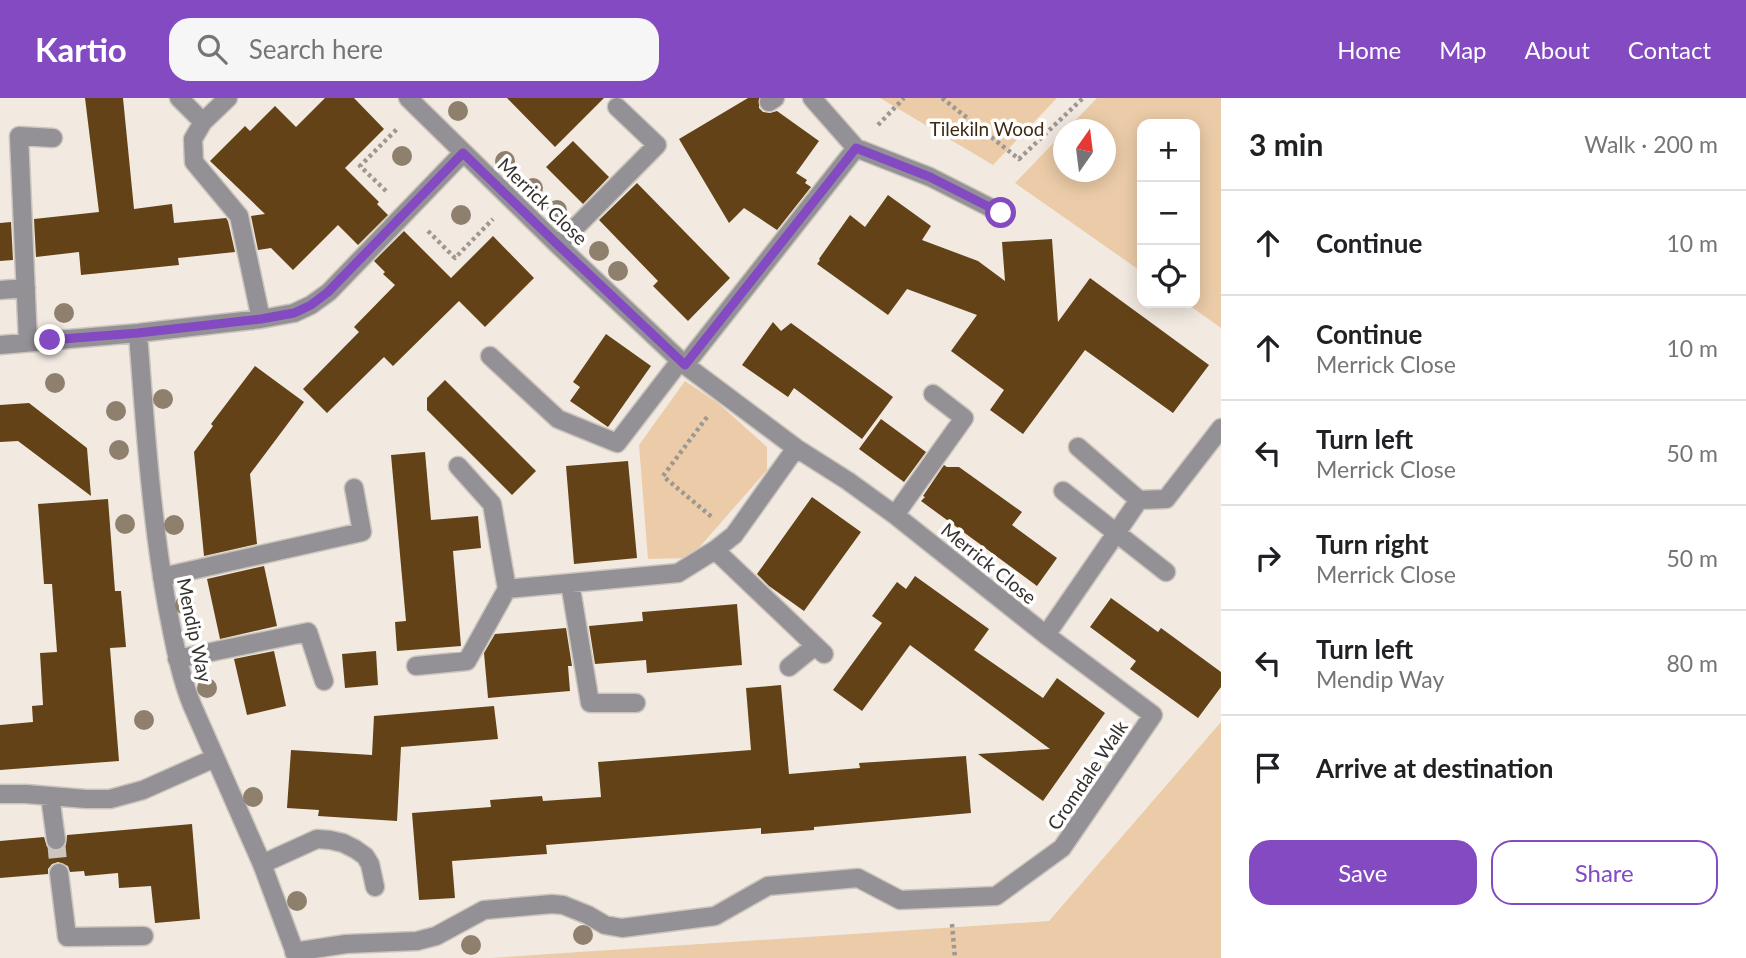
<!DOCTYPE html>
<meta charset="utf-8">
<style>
:root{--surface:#fff;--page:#f6f6f6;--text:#202124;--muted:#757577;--line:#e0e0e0;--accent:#834ac1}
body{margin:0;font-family:Lato,sans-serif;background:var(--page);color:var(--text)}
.controls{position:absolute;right:21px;top:21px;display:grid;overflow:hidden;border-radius:14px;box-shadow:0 4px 18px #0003}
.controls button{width:63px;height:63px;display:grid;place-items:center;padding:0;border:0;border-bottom:2px solid var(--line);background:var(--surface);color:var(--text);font:35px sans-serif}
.compass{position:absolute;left:1053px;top:21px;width:63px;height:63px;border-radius:50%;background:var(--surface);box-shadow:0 4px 18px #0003;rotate:14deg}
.stop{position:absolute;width:21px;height:21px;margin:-16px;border:5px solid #834ac1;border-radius:50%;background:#fff}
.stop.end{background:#834ac1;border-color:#fff;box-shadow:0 2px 7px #0008}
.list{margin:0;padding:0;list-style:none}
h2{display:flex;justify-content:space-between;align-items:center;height:91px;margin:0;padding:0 28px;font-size:30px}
h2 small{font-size:23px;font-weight:400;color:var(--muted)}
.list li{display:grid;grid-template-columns:46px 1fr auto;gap:21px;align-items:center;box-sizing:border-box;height:105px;padding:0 28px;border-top:2px solid var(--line)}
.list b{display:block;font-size:26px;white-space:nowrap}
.list p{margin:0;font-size:23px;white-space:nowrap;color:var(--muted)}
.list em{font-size:23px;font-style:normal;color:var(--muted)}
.actions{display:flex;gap:14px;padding:21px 28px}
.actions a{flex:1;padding:16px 0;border:2px solid var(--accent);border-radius:21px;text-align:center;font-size:24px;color:var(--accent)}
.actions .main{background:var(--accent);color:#fff}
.icon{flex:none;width:38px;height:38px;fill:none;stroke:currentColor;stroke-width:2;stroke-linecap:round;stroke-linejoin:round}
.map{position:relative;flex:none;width:1221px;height:860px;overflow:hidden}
header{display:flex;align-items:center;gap:42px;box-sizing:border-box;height:98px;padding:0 35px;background:var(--accent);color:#fff}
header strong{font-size:33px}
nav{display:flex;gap:38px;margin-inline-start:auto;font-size:24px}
.search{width:490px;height:63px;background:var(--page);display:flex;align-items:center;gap:18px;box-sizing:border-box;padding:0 24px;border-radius:21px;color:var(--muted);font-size:26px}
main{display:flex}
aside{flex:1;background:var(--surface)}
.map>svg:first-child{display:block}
</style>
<header>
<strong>Kartio</strong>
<div class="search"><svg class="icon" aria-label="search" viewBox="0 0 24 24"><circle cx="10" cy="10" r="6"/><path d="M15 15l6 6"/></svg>Search here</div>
<nav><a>Home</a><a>Map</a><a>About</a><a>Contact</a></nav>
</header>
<main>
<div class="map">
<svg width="1221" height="860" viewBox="0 0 1221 860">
<rect width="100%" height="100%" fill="#f2eae1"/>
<path fill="#eccca8" d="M880 0H1057L993 67Z
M1097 0H1221V230L1186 205H1195V26H1142V174L1015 85 1063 35 1064 74H1106V32L1067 31Z
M685 283 718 305 767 349V372L690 460 648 461 639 347Z
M1221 624V860H490L1049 823Z"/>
<path fill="#634217" d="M85 0H123L134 111 172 106 174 125 226 120 228 123 235 154 178 160 179 167 81 177 79 154 36 159 34 121 99 114Z
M325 0H354L384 31 345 70 379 104 377 106 388 117 358 147 338 127 293 172 271 150 258 152 251 118 265 116 210 63 245 28 250 33 275 8 296 29Z
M507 0H604L555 49Z
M748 0H759V10L763 14 770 15 777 13 819 43 796 75 807 82 805 85 811 89 777 132 744 110 729 125 679 41Z
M573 43 609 79 583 106 546 69Z
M637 85 730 180 688 223 653 188 658 183 599 122Z
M888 97 931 128 922 142 978 163 1005 183 1002 144 1052 141 1058 224 1090 180 1209 267 1173 315 1085 252 1023 336 990 312 1004 292 951 253 977 217 907 191 888 217 817 166 820 162 819 161 850 117 865 129Z
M11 124 13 162 0 163V125Z
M404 133 451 180 493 138 534 180 485 229 459 203 393 268 384 259 327 315 303 291 359 234 354 229 395 187 383 176 385 174 374 163Z
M773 224 781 233 791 225 893 299 862 341 794 290 788 299 742 267Z
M606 236 651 268 608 329 570 303 580 289 573 284Z
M255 268 304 304 250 376 257 446 204 458 194 354 213 328 211 326Z
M445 282 536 373 512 397 427 312V300Z
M29 305 87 350 91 398 18 343 0 344V307Z
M881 321 926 354 904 384 859 351Z
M425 354 431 422 478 418 481 450 453 453 461 548 397 553 395 524 406 523 391 357Z
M628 363 637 460 574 466 566 368Z
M944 367 947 369H959L1022 414 1012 427 1057 460 1037 488 921 403 925 399 923 398Z
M812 399 861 434 804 513 769 488 757 476Z
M108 401 115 493H121L126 549 110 550 119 663 0 672V627L33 624 32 608 43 607 40 555 57 554 52 486H44L38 406Z
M264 468 277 528 220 541 207 481Z
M915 478 989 531 974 552 1043 600 1057 580 1105 615 1043 703 978 656 1050 651 910 547 862 613 833 592 882 525 872 518 897 484 906 491Z
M1111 500 1158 534 1161 530 1221 574V589L1198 620 1130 571 1136 563 1090 529Z
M737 506 742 567 647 575 646 562 595 566 589 528 643 523 642 514Z
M566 530 572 568H568L570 593 488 600 484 555 495 536Z
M274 553 286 608 247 617 234 561Z
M376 553 378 587 345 590 342 556Z
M781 587 789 676 860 670 859 665 966 658 971 715 814 729V732L761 736V730L546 747 547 756 452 763 455 800 419 802 412 715 491 709 490 702 542 698 543 703 601 699 598 664 751 652 746 590Z
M494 608 498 641 401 649 397 723 318 718 319 712 287 710 291 652 372 657 374 618Z
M192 726 200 821 155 825 151 788 119 790 118 775 85 778 84 773 70 774 68 768 58 764 52 766 48 771V776L0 780V743L44 739 47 749 57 753 62 751 66 747 67 737Z"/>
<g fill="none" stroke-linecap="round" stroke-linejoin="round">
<path stroke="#ccc5bd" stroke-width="18" stroke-dasharray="18 9" stroke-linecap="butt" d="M56 742 59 775"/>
<g stroke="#ccc5bd" stroke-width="21">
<path id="minor" d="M179 0 203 24
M228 0 203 24 193 41 194 64 239 118 261 221
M769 4 775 0
M856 50 930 79 1001 115
M558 147 657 47 617 9
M0 192 26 190
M138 235C145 327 151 418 167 508 174 542 179 575 192 607L262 766 297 860
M28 244 19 38 53 40
M0 247 138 235 261 221 294 215 311 207 329 194 463 55
M490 258 558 321 617 345 680 263
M685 267 856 50 812 0
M1078 349 1139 402 1166 401 1221 330
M1063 393 1166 474
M895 417 964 320 933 296
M715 452 824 556
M162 479 362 434 354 390
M570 485 590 605H636
M507 491 678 475 715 452 734 437 796 350
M1046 537 1139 402
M177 561 308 534 324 583
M416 568 467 563 507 491 492 406 458 368
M789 569 815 548
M0 696H26L86 701H110L143 692 215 660
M50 698 56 742
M262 766 317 741 330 742 343 745 355 751 365 758 370 766 375 789
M59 775 67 839 144 838
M294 854 346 846 417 843 436 838 484 812 552 806 563 807 588 817 605 827 622 830 715 818 768 788 858 780 900 802 996 798 1062 750 1153 617 1046 537 895 417 848 383 796 350 685 267 558 147 408 0"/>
</g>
<path stroke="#9e9892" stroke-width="4.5" stroke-dasharray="3.5 3.5" stroke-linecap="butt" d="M942 0 1019 61 1083 0
M878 27 904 0
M386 93 360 68 398 30
M428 133 455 160 493 121
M707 319 663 378 713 420
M952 826 955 860"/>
<use href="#minor" stroke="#939196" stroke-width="18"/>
</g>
<g fill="#8f806e">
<circle cx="458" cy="13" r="10"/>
<circle cx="402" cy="58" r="10"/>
<circle cx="505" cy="63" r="10"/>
<circle cx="533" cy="90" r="10"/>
<circle cx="557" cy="112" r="10"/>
<circle cx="461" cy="117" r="10"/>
<circle cx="599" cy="153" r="10"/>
<circle cx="618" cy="173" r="10"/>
<circle cx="64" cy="215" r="10"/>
<circle cx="55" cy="285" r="10"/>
<circle cx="163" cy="301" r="10"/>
<circle cx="116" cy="313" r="10"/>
<circle cx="119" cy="352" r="10"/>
<circle cx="125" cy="426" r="10"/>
<circle cx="174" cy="427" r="10"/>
<circle cx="185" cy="507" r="10"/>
<circle cx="207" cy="590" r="10"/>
<circle cx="144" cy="622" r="10"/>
<circle cx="253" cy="699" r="10"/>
<circle cx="297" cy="803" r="10"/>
<circle cx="583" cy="837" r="10"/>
<circle cx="471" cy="847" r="10"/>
</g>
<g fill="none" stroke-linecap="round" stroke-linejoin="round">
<path stroke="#834ac1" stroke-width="9" d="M50 242 138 235 261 221 294 215 311 207 328 194 463 55 558 147 685 267 856 50 930 79 1001 115"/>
</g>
<g text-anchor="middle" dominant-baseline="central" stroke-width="7" stroke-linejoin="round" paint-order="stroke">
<g font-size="19" fill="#3e2910" stroke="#fff">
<text x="987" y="30">Tilekiln Wood</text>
</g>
<g font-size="19" fill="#34312e" stroke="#fff">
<text transform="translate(543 103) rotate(44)">Merrick Close</text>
<text transform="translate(989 465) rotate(39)">Merrick Close</text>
<text transform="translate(195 532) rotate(78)">Mendip Way</text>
<text transform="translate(1087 677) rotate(-56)">Cromdale Walk</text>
</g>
</g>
</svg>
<div class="controls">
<button>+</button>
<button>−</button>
<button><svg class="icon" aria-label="locate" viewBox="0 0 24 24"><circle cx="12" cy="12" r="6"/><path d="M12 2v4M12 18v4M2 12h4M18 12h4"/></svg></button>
</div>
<svg class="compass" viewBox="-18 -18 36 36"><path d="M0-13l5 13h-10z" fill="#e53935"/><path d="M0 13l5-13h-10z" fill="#757577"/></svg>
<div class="stop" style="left:1001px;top:115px"></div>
<div class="stop end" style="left:50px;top:242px"></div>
</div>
<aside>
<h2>3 min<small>Walk · 200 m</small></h2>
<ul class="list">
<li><svg class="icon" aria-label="ahead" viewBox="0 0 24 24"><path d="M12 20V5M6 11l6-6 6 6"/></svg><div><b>Continue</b></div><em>10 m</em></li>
<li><svg class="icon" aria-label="ahead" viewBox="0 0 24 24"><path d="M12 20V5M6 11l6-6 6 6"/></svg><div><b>Continue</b><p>Merrick Close</p></div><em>10 m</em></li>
<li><svg class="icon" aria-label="left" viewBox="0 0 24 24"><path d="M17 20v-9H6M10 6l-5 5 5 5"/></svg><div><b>Turn left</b><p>Merrick Close</p></div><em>50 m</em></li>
<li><svg class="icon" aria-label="right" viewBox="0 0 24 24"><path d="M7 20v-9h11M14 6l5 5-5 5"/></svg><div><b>Turn right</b><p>Merrick Close</p></div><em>50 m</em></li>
<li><svg class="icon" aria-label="left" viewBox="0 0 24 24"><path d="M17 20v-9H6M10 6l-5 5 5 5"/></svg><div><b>Turn left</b><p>Mendip Way</p></div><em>80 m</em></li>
<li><svg class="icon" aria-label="arrive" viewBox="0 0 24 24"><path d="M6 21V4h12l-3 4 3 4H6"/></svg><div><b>Arrive at destination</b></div></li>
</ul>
<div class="actions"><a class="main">Save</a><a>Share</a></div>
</aside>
</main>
